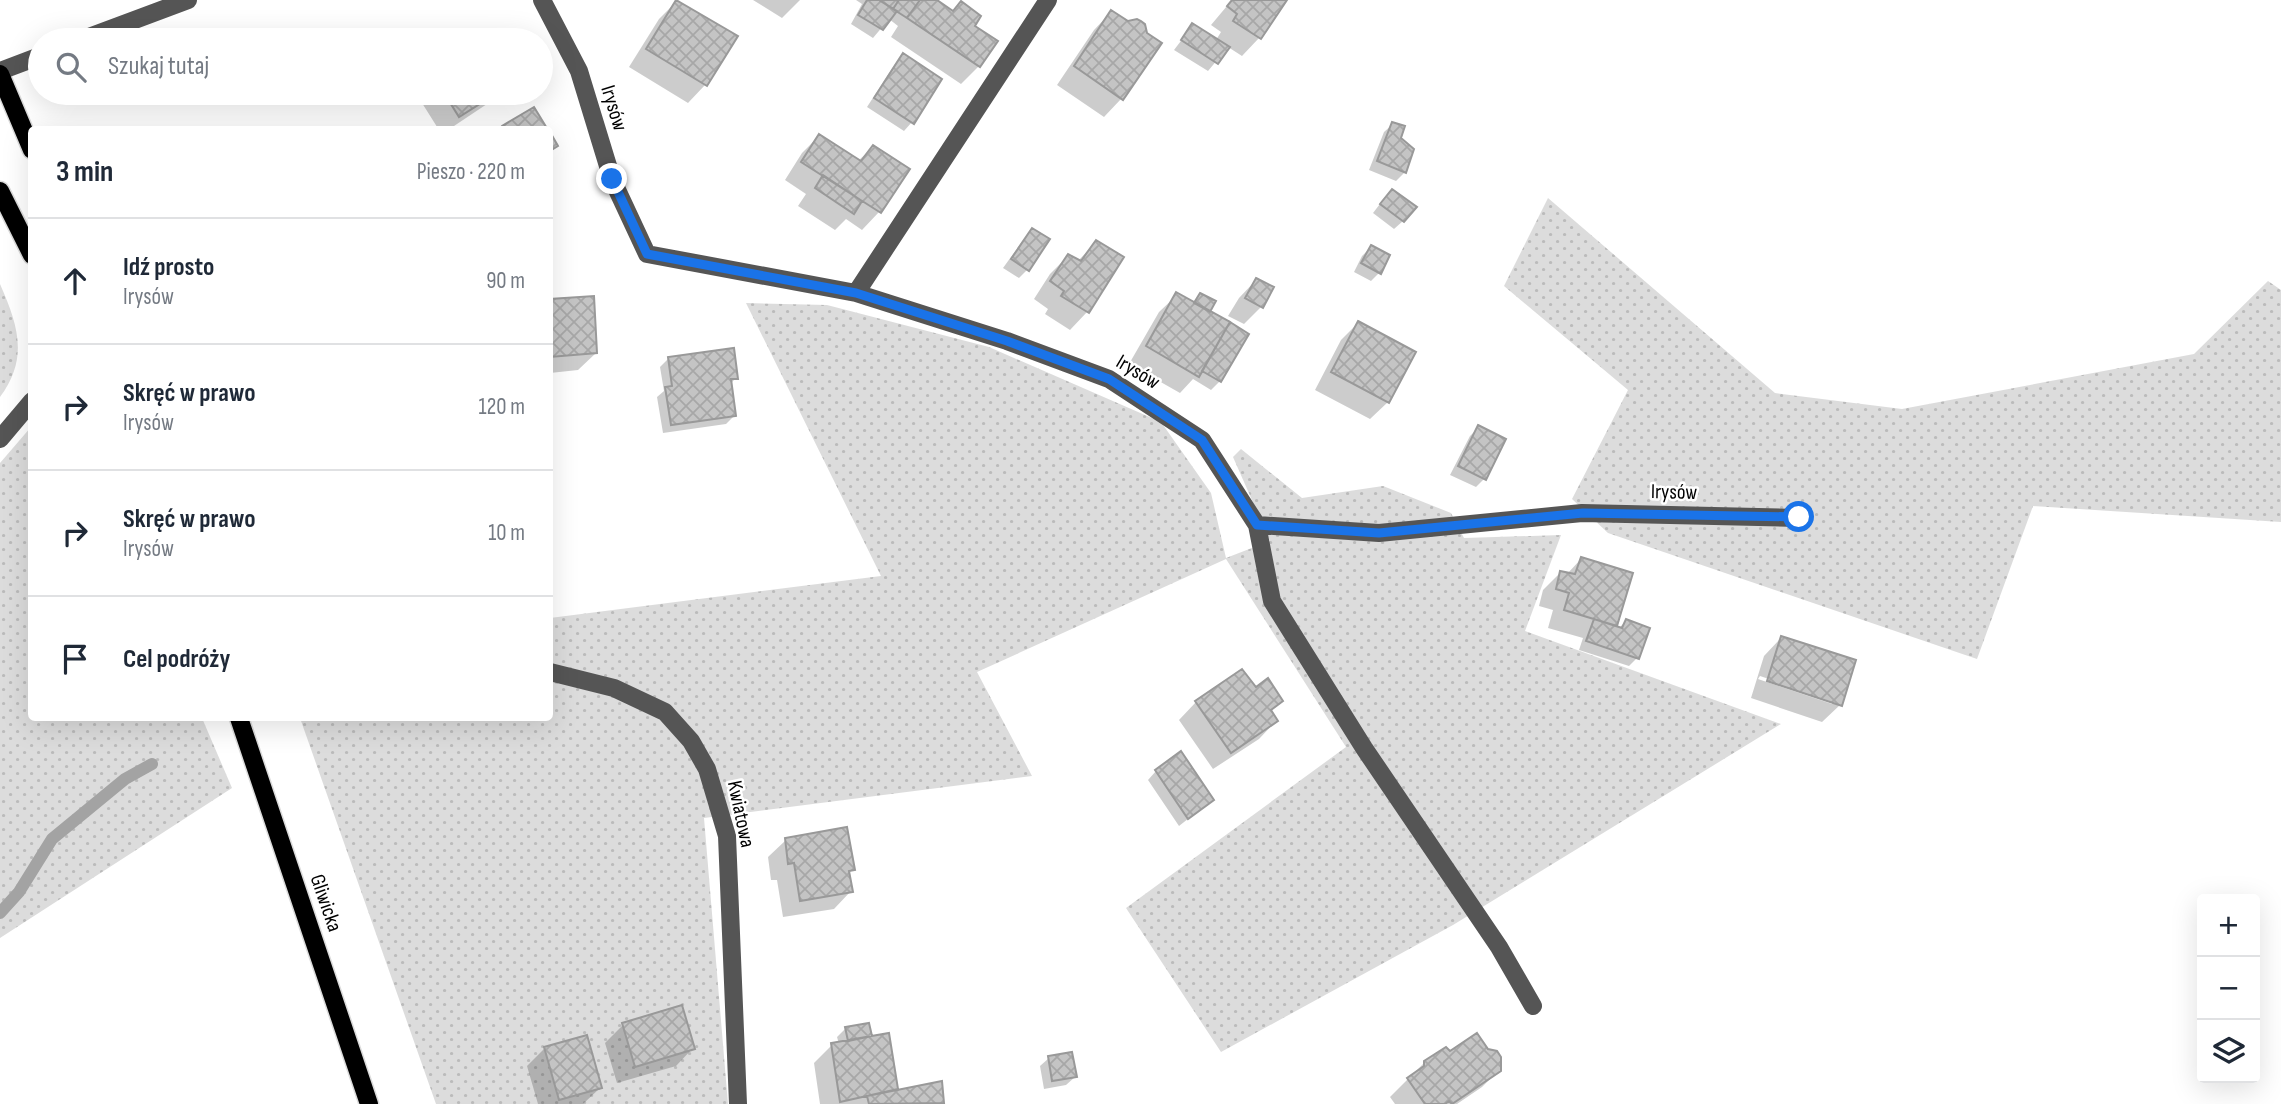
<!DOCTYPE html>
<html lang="pl">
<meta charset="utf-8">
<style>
:root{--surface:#fff;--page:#f2f2f3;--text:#1f2937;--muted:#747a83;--line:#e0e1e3}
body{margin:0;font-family:"Sofia Sans Condensed",sans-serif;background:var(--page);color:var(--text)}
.controls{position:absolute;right:21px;bottom:21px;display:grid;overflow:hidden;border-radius:7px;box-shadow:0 7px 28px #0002}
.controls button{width:63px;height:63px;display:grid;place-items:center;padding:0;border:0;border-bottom:2px solid var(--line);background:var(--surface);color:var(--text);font:35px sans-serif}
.stop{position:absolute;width:21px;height:21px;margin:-16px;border:5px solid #1a73e8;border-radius:50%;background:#fff}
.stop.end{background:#1a73e8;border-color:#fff;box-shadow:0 2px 7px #0008}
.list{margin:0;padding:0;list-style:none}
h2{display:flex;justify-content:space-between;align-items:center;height:91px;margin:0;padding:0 28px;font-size:30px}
h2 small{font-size:23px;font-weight:400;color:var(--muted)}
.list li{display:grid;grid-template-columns:46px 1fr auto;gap:21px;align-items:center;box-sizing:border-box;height:126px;padding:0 28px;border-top:2px solid var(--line)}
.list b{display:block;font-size:26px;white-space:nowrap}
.list p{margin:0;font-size:23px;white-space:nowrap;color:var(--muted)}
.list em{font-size:23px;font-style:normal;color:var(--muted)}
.icon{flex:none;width:38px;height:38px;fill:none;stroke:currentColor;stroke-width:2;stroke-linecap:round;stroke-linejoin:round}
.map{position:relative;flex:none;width:2281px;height:1104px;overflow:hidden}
.search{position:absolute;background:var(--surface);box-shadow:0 7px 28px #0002;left:28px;top:28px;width:525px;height:77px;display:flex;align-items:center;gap:18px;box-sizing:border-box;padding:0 24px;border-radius:38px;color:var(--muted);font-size:26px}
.panel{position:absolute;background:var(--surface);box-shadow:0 7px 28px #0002;left:28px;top:126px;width:525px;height:595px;border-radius:7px}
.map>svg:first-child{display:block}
</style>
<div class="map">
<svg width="2281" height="1104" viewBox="0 0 2281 1104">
<defs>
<pattern id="green-dots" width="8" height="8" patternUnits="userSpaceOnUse" patternTransform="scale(1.75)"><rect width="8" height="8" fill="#dcdcdc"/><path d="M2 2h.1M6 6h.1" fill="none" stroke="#bbb" stroke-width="1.8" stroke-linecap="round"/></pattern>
<pattern id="building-cross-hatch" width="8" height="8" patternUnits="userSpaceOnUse" patternTransform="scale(1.75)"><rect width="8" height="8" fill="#c4c4c4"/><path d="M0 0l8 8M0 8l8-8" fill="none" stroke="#a7a7a7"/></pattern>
</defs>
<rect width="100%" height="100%" fill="#fff"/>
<path fill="url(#green-dots)" d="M1548 198 1775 393 1902 409 2194 354 2268 281 2281 290V522L2033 506 1977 659 1608 533 1572 499 1628 390 1504 286Z
M0 284C18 325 29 358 0 397Z
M746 303 827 305 989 347 1161 422 1211 493 1226 558 1270 541 1233 457 1241 449 1302 498 1383 486 1451 513 1464 538 1561 535 1525 631 1781 724 1453 925 1221 1052 1126 908 1346 747 1226 559 977 672 1032 776 704 818 728 1104H436L300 718H550V618L881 576Z
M31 427 32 718H202L232 788 0 938V463Z"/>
<path fill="#0003" fill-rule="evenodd" d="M753 0H800L782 18Z
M856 0H934L995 42 979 66 961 84 891 37 898 26 889 19 873 38 851 24 862 4Z
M1232 0H1285L1259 38 1242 56 1228 47 1208 71 1174 50 1193 25 1216 40 1221 32 1211 25Z
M677 1 735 36 705 85 688 103 629 67 659 19Z
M1111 12 1159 44 1121 99 1104 117 1057 85 1094 30Z
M903 55 912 122 904 131 867 107 895 64Z
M433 93H499L490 102 448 130H439L422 103Z
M1393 124 1399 139 1412 149 1405 172 1396 181 1369 170 1384 132Z
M819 136 858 161 873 147 907 170 879 212 862 230 846 219 835 230 798 206 806 194 785 180 802 153Z
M1383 200 1403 221 1394 229 1373 213Z
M1032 230 1047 240 1027 270 1019 278 1003 268 1024 239Z
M1096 242 1121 258 1087 312 1070 330 1045 314 1048 309 1034 299 1050 274 1068 256 1078 261Z
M1371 247 1379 273 1371 281 1354 272 1362 256Z
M1256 280 1261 307 1244 324 1228 316 1239 298Z
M1177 295 1191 304 1200 295 1208 312 1220 381 1211 390 1193 379 1180 393 1129 364 1159 312Z
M592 298 596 353 578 370 550 373V300Z
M1358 323 1388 402 1370 419 1315 390 1341 340Z
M668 359 736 378 730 384 735 415 726 424 663 433 657 397 664 391 660 367Z
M1479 427 1484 479 1476 487 1450 475 1470 436Z
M1581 559 1630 574 1615 627 1619 628 1626 621 1637 658 1629 666 1579 650 1583 638 1548 628 1553 610 1539 606 1543 590 1561 572 1567 574Z
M1781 638 1840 705 1822 722 1751 698 1764 656ZM1760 676 1832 700V704L1758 679Z
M1255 689 1281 701 1270 712 1276 721 1259 739 1213 769 1179 720 1196 702Z
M1156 771 1212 800 1179 826 1148 780Z
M786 840 853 869 848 874 851 891 834 909 783 917 777 880H771L768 857Z
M623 1025 693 1048 676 1066 617 1083 605 1043Z
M846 1028 870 1038 896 1089 892 1093 940 1083 943 1104H820L814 1063 832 1045 839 1044 837 1037Z
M545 1048 600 1088 583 1104H538L527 1066Z
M1049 1058 1075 1077 1066 1085 1044 1089 1040 1066Z
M1425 1062 1500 1069 1482 1087 1457 1104H1395L1390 1097Z"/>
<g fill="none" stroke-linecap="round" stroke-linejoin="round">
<path stroke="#a3a3a3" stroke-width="12" d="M0 913 19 892 52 839 125 779 152 764"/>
</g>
<path fill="url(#building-cross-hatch)" stroke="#999" stroke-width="2" d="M676 0 738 36 707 86 646 49Z
M867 0H879L897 11 883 30 858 15Z
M879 0H899L893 9Z
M899 0H920L907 18 893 9Z
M920 0H937L953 11 961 1 981 16 975 26 998 41 980 67 907 18Z
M1232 0H1287L1261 39 1233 21 1237 14 1227 6Z
M1111 10 1128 21 1137 19 1141 21 1145 24 1147 33 1162 43 1123 100 1074 66Z
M1192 23 1230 47 1218 64 1181 40Z
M903 53 942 79 914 124 874 98Z
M444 93H497L459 117Z
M534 107 548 130H499L502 126Z
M1392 122 1405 126 1401 138 1414 149 1406 173 1377 161Z
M550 132 558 146 550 151Z
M819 134 861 161 873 145 910 169 881 213 801 162Z
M823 175 862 201 854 214 815 188Z
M1392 189 1417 207 1404 222 1380 204Z
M1032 228 1050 239 1029 271 1011 259Z
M1096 240 1124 257 1089 313 1061 296 1064 291 1050 281 1068 254 1081 261Z
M1371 245 1390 255 1381 274 1361 263Z
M1256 278 1274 287 1263 308 1245 298Z
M1176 292 1230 322 1199 377 1146 346Z
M1200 293 1216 301 1210 312 1194 303Z
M594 296 597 353 550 357V299Z
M1358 321 1416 352 1389 403 1331 372Z
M1230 322 1249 334 1221 382 1202 371Z
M734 348 738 379H731L736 416 671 425 665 387 672 386 668 357Z
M1478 425 1506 439 1486 480 1458 466Z
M1581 557 1633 573 1617 626 1564 610 1569 593 1556 589 1560 571 1575 574Z
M1594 619 1622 628 1626 619 1650 628 1639 659 1586 641Z
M1781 636 1856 660 1842 706 1767 681Z
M1242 669 1256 687 1268 678 1283 701 1271 710 1278 721 1231 753 1195 701Z
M1181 751 1214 800 1188 819 1155 770Z
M847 827 855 870 849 871 853 892 800 901 794 863 788 864 785 838Z
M682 1005 695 1049 635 1067 622 1023Z
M869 1023 872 1036 848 1041 845 1027Z
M889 1033 898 1089 840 1102 831 1043Z
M1477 1033 1488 1049 1497 1051 1501 1057V1071L1452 1104 1449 1101 1445 1104H1425L1407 1078 1424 1066V1061L1446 1047 1450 1051Z
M587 1035 602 1088 559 1100 544 1047Z
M1072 1052 1077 1077 1052 1081 1048 1056Z
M942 1081 944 1103 869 1104 867 1096Z"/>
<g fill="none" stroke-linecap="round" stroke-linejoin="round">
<g stroke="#dbdbdb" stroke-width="21">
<path id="major" d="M0 74 32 150
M0 191 32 255
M239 718 369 1104"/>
</g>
<path stroke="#555" stroke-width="18" d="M542 0 579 71 612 179 647 254 856 293 1007 341 1109 379 1202 440 1257 525 1379 533 1582 513 1799 518
M81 40 188 0
M0 71 40 56
M856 293 1048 0
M0 439 32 401
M1257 525 1272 601 1364 748 1499 947 1533 1006
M550 672 614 688 665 712 691 741 707 769 727 836 738 1104"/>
<use href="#major" stroke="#000" stroke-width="18"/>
</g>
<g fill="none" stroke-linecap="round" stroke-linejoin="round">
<path stroke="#1a73e8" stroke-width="9" d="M612 179 647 254 856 293 1007 341 1109 379 1202 440 1257 525 1379 533 1583 513 1799 517"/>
</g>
<g text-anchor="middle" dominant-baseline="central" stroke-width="5" stroke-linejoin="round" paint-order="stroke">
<g font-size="21" fill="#000" stroke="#fff">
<text transform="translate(614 108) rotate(73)">Irysów</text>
<text transform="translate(1138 372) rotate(31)">Irysów</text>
<text transform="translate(1674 492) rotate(1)">Irysów</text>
<text transform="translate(741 814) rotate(78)">Kwiatowa</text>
<text transform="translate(326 903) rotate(71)">Gliwicka</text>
</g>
</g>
</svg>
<div class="controls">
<button>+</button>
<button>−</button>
<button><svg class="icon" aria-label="layers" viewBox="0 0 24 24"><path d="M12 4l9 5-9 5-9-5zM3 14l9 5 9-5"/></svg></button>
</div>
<div class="stop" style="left:1799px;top:517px"></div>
<div class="stop end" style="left:612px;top:179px"></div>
<div class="search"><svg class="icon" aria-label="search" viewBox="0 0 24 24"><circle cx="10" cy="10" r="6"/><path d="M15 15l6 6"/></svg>Szukaj tutaj</div>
<section class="panel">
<h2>3 min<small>Pieszo · 220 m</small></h2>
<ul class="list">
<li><svg class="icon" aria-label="ahead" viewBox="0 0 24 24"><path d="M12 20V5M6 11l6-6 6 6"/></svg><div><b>Idź prosto</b><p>Irysów</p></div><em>90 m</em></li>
<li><svg class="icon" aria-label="right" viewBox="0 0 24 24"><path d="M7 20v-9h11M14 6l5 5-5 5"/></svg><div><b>Skręć w prawo</b><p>Irysów</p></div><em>120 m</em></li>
<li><svg class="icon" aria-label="right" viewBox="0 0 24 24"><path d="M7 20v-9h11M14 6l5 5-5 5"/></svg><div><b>Skręć w prawo</b><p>Irysów</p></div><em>10 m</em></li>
<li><svg class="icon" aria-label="arrive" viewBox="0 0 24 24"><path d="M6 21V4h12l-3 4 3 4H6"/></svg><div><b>Cel podróży</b></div></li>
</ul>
</section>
</div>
